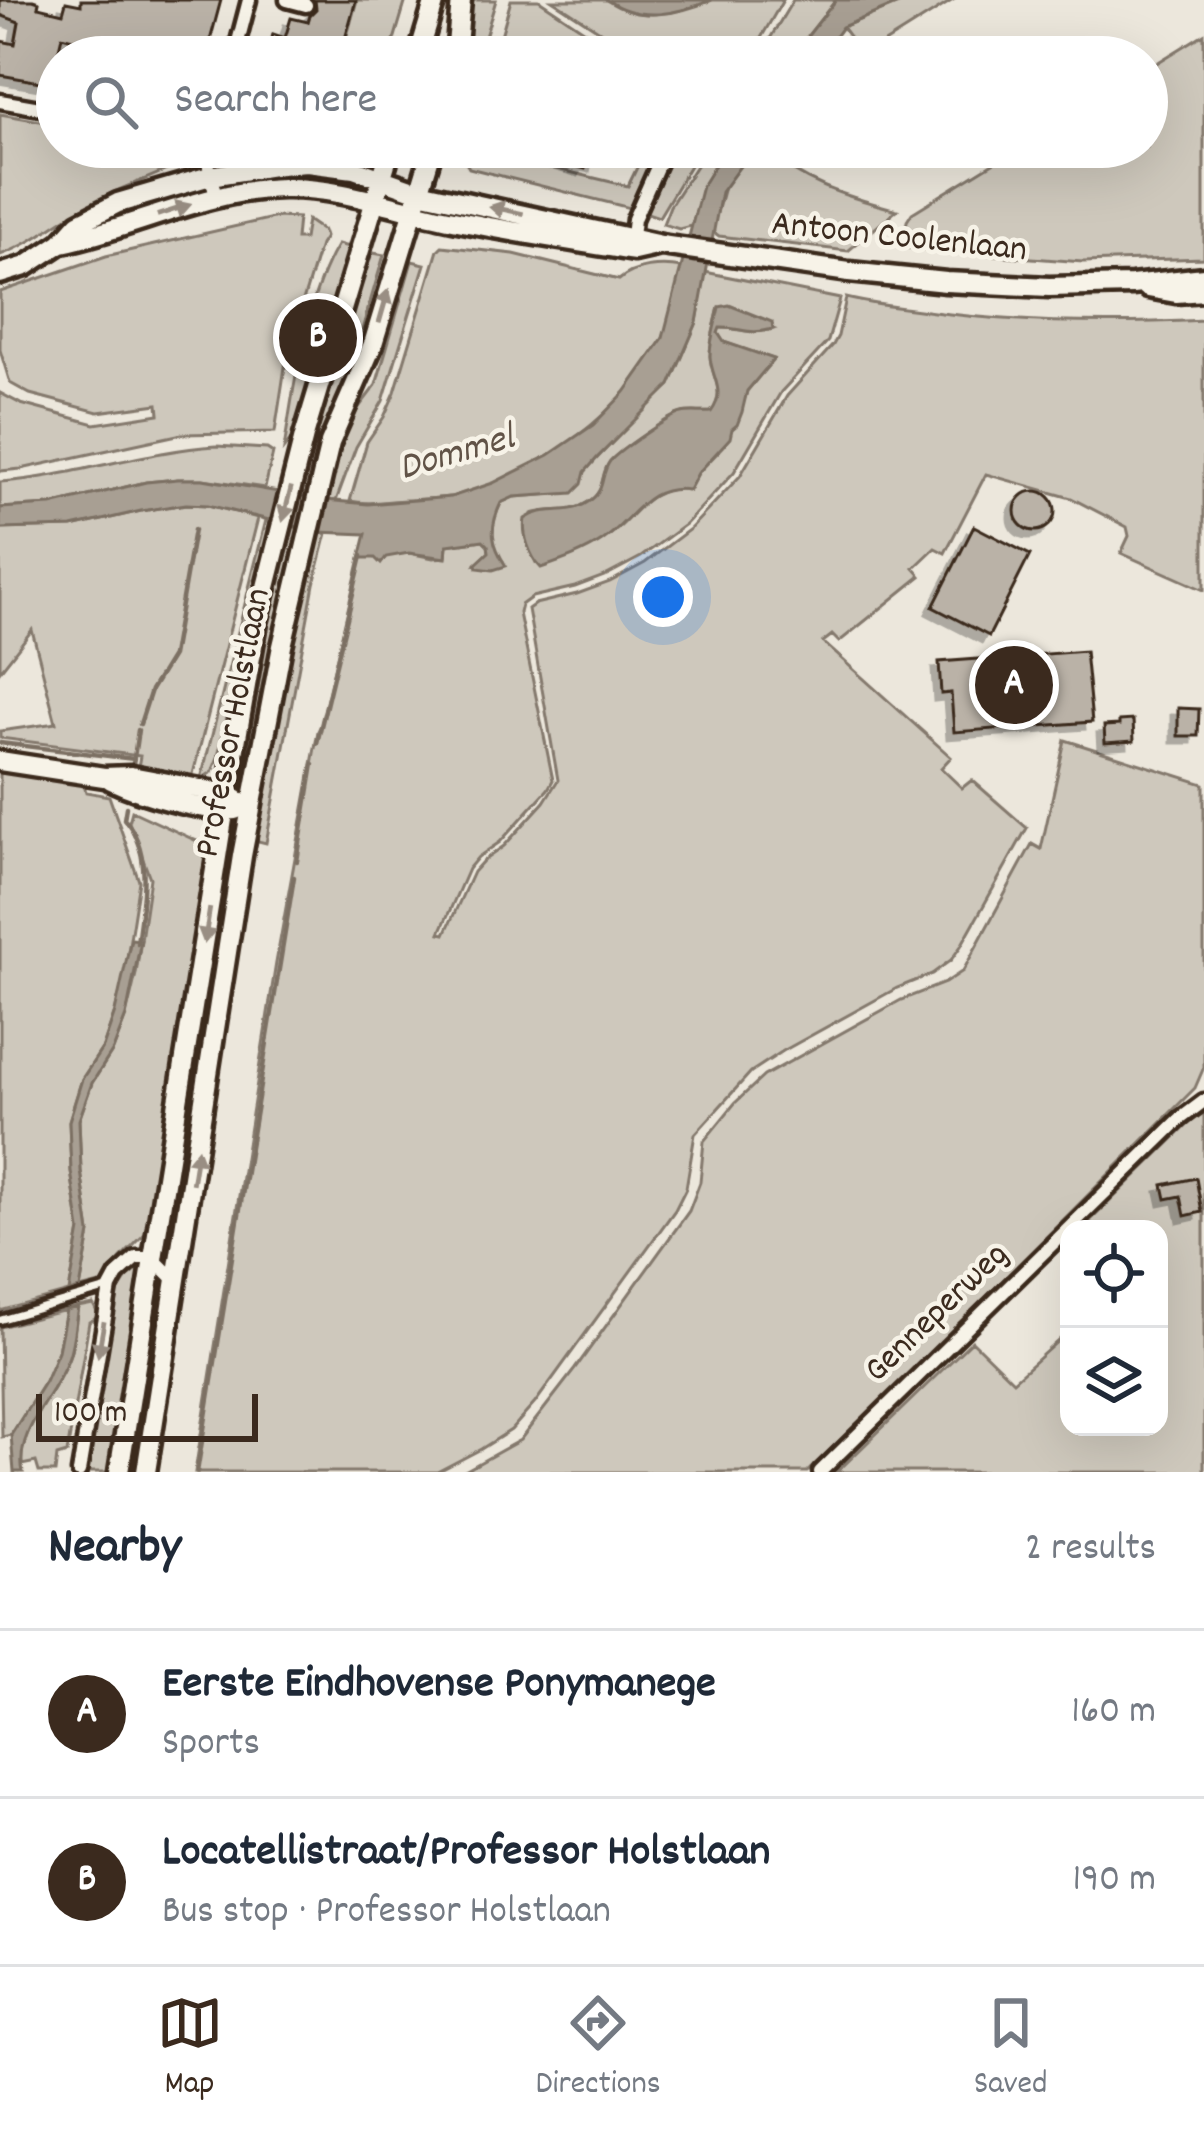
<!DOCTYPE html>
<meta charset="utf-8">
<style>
:root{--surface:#fff;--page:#f2f2f3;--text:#1f2937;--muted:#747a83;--line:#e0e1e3;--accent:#3b2a1e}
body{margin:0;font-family:Dekko,sans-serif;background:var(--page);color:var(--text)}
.controls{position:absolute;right:36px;bottom:36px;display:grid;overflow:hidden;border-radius:24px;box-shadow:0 12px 48px #0002}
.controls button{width:108px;height:108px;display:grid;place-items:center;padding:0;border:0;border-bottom:3px solid var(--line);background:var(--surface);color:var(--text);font:60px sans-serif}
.scale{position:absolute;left:36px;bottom:30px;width:222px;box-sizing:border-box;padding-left:12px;border:6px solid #3b2a1e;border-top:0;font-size:33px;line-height:42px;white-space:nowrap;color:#3b2a1e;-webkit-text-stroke:9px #f7f3e8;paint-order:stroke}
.you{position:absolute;left:663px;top:597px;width:42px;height:42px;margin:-30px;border:9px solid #fff;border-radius:50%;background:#1a73e8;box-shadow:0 0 0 18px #1a73e833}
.badge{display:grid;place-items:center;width:78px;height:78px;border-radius:50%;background:var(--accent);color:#fff;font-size:39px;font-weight:700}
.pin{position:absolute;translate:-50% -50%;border:6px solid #fff;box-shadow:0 3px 12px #0006}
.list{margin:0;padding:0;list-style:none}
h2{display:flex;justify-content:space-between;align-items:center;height:156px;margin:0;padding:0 48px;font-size:51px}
h2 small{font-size:39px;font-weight:400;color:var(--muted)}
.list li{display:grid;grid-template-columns:78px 1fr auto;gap:36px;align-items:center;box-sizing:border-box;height:168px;padding:0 48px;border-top:3px solid var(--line)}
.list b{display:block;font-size:45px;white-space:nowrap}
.list p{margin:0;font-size:39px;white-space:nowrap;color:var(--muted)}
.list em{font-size:39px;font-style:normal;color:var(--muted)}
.icon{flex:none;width:66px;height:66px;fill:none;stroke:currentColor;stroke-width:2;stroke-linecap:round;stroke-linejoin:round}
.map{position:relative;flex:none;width:1204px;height:1472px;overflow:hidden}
.search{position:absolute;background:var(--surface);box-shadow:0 12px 48px #0002;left:36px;right:36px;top:36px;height:132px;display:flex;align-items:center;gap:30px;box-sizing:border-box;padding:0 42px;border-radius:66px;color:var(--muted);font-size:45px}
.sheet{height:492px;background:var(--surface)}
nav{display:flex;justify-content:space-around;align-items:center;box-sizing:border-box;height:168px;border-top:3px solid var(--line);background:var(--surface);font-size:33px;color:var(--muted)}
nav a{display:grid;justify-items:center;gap:6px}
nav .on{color:var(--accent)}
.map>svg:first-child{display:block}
</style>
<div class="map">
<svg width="1204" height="1472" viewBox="0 0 1204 1472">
<defs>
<filter id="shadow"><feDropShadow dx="-7" dy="7" stdDeviation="0" flood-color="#0004"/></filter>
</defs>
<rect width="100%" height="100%" fill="#ece7dc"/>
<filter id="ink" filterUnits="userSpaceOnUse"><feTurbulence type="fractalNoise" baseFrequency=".00833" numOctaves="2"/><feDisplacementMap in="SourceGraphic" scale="24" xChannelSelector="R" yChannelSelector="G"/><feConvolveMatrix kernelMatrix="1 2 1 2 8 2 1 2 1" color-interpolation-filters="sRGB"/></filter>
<g filter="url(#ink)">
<path fill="#cec8bc" stroke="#84796d" stroke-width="3" fill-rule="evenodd" d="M357 0H406L389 57H341Z
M464 0H496L479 57H459Z
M511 0H539L624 57C592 57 536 61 512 39L507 57H495Z
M552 0H606L636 13 652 14 672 12 712 0H783L750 57H640Z
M793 0H836L791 57H759Z
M908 0H953L867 54 861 53 842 27Z
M1204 34V258L1083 262 903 248 907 221 912 213 1019 147H1147V69Z
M0 114 57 124V147H190L191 158C159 176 125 185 93 202 61 218 35 243 0 255Z
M468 147H511L519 160 628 186 647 147H658L630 208 469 168 465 161Z
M674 147H701L659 217 644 212Z
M708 147H726L714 164 691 226 679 229 663 224 670 206Z
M754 147H759C806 184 840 195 897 210L848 251 719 236 712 231 725 183Z
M277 217 298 218 296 239H304L307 220 323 231 325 237 320 245 287 354 275 432 182 434 21 469 0 471V393L21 404 95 424 159 414 158 404 98 412 30 394 10 383 0 350V292L106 256Z
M338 244 355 249C345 280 330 309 320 340 306 383 316 410 284 449 294 386 305 298 338 244Z
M442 246 514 254 619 280C635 266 661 264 682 268 677 292 673 318 662 340 626 411 538 475 461 495 443 499 424 499 405 500 386 501 369 505 350 501L367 442 384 417 395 392 438 250Z
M368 252 384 255 354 357 306 494 300 493 310 442Z
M412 261 425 264 383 401 356 447 336 501 325 500 341 431 376 385Z
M705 272 840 299 828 341 781 392 734 472 686 524 641 557 607 575 575 587 532 597 521 605 519 613 553 780 548 789 500 842 478 857 468 869 440 933 445 934 473 872 483 861 504 846 544 802 558 780 528 609 535 604 577 594 610 582 645 563 690 529 740 476 787 396 833 345 838 336 846 298C870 304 894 307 919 310 1014 324 1108 325 1204 320V590L1121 553 1129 536 1127 527 1071 498 986 474 945 553 935 548 914 568 921 576 839 642 832 635 823 642 951 757 941 768 962 788 972 780 1027 828 961 946 951 960 932 974 897 988 783 1051 751 1072 695 1134 686 1188 675 1210 535 1403 511 1430 481 1449 437 1472H195L276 963 318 731 321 725 360 558 409 553 433 558 446 557 447 545 483 540 488 545 489 552 477 564 502 560C488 543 492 521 501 503L514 497 552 494 584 472 647 406 670 385 697 322ZM719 307 773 329C746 336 742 327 719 328L718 333 723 342 773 359 747 391 737 424 732 429 724 446 698 473 689 490C643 482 635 524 600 541 580 551 557 556 536 563L526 539 532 514C552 507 569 515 587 503 607 490 599 477 610 462 618 452 671 415 682 413 691 411 702 413 712 412 727 391 711 378 710 356 710 340 716 322 719 307Z
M216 446 267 449 273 453 265 488 203 479H178L146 482 51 505 0 508V482C73 477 143 451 216 446Z
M186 504 208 505 258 518 191 782 137 773 140 756 0 738V731L56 723 32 630 0 671V529L72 527 141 511Z
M266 520 273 522 242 636 218 757 212 772 201 779Z
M291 526 299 528 274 644 252 772 248 773 245 779 237 778 263 642Z
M318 532 327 533 314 584 266 843 254 840 289 647Z
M1065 740 1204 784V1067L1195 1088 915 1368 807 1472H463L520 1440 575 1369 689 1211 700 1182 704 1141 735 1103 764 1076 901 1000 945 983 963 971 1032 844 1041 849Z
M0 769 83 782 86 792 109 796 139 881 125 971 115 1012 103 1047 82 1079 69 1121 71 1171 80 1230 69 1292 0 1311Z
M132 811 197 841 212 843 150 1228C135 1246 113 1262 104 1283L80 1289 90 1233 81 1171 79 1120 92 1083 113 1050 126 1016 136 974 150 878 129 822Z
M225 846 231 847 201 1029 203 1057 174 1249 162 1248Z
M1204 1109V1472H837L972 1341 1013 1381 1069 1331V1427H1159V1229H1095L1090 1221Z
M140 1268 142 1275 110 1472H87L115 1296 127 1278Z
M156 1279 161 1287 153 1334 156 1359 137 1472H126Z
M93 1304 98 1314 95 1319 89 1322 67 1453 57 1456 55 1472H39L36 1462 22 1465C18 1428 58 1391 70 1354 75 1339 75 1323 78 1307Z
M66 1310 58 1351 45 1381 11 1435 2 1437 0 1327Z"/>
<path fill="#a89f93" stroke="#7c7064" stroke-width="3" d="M607 0H712C678 14 639 23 607 0Z
M836 0H907L842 27 820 57H791Z
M726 147H754L721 192 697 322 670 385 597 458 585 472 582 484 573 493 514 497 501 503C489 528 491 543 506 566L493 570 477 568 476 564 489 552 488 545 483 540 447 545 446 558 409 553 386 557 381 564 375 558H360L366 534 318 532 208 505 186 504 141 511 72 527 0 529V508L51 505 146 482 178 479H203L325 500 368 504 451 497 493 483 549 455 593 425 625 392 663 338 702 186Z
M729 305 772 322 773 329C747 336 742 327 720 328L718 333 724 342 774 359 747 391 742 412 737 425 732 429 730 438 698 473 689 490C646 483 633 520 602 541 584 553 561 561 541 568 530 557 522 534 525 519 547 504 566 517 588 502 607 490 599 476 610 461 619 451 670 415 682 413 691 411 702 413 711 412 727 391 711 378 710 356 710 340 716 322 719 307Z
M131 939 141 940 126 1016 113 1050 92 1083 79 1120 81 1171 90 1233 80 1289 69 1292 80 1230 71 1171 69 1121 82 1079 103 1047 115 1012Z
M78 1307C75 1323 74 1341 69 1356 56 1394 14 1432 23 1472H14L11 1435 45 1381 58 1351 66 1310Z"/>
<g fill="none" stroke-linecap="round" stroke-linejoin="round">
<path stroke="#7c7064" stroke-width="4.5" d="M140 724 151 690 172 656 194 530
M0 743 134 759
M317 743 362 556
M132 771 138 730
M126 807 124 819C154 851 142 904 137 943
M297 861 313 764
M197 1472 294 877"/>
</g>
<path fill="#bab2a7" stroke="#3b2a1e" stroke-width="3" filter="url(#shadow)" d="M0 0H33L39 2 38 7 63 13 66 2 81 5V0H221L207 52 198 50 196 57H165L142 49V47L100 40 99 46 62 36 57 57V85L0 75 1 41 15 44 19 22 0 15Z
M315 0H356L340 57H267L273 34 285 38 291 18 308 22 310 15 316 9Z
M537 147H600L596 165 587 163 585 169 542 157Z
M1015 511a20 20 0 1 1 40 0a20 20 0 1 1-40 0Z
M974 526 1030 555 989 636 933 607Z
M1085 651 1092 722 954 732 951 693 941 694 939 662Z
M1178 708 1199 709 1198 736H1178Z
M1133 720 1134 741 1105 743 1104 726 1119 725V721Z
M1196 1178 1202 1212 1185 1216 1181 1196 1166 1199 1163 1185Z"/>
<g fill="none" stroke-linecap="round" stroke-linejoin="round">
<g stroke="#3b2a1e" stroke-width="15">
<path id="lane" d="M0 1320 106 1289"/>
</g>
<g stroke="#3b2a1e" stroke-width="21">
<path id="street" d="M287 0 306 5
M234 57 249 0
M0 101 57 111
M209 147 207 158 216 198
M632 237 634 219 666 147
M79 1472 110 1288 117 1275 136 1258H153L176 1281
M820 1472 1180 1119 1204 1101"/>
</g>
<g stroke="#3b2a1e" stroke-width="27">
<path id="secondary" d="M418 57 435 0
M456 57 461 0
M62 243C136 227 207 190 283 188 337 187 392 207 444 218 507 232 571 240 634 251L656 246
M0 274 26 266 61 243 79 223 118 203 210 176 280 165 307 163 354 169 419 192 661 245 849 272 946 282 1049 287 1132 285 1204 277
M1148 288 1176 293 1204 291
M0 761 104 777 131 776 227 794 237 800
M111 780C140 794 203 812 235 810
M119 1472 227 794 257 623 304 436 391 147
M146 1472 242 856 282 646 330 443 373 344 433 147"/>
</g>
<use href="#lane" stroke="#f7f3e8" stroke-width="6"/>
<use href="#street" stroke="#f7f3e8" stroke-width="12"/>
<use href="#secondary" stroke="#f7f3e8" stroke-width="18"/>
</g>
<defs><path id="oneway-solid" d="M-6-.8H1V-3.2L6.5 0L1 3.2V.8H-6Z" transform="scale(3)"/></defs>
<g fill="#998e83">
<use href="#oneway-solid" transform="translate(174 210) rotate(-18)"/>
<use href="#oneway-solid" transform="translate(506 210) rotate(-168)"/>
<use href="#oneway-solid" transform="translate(384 306) rotate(-74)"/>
<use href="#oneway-solid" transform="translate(287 504) rotate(104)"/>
<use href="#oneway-solid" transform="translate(207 926) rotate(99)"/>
<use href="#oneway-solid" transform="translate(195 1166) rotate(-81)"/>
<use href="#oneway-solid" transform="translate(101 1339) rotate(100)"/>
</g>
</g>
<g text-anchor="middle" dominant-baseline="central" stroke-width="9" stroke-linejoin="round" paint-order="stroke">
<g font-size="36" fill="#3b2a1e" stroke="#f7f3e8">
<text transform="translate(899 239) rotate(6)">Antoon Coolenlaan</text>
<text transform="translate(235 723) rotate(-79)">Professor Holstlaan</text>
<text transform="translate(938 1314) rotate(-44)">Genneperweg</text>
</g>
<g font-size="39" font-style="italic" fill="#615347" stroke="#f7f3e8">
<text transform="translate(457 455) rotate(-16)">Dommel</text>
</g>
</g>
</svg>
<div class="controls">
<button><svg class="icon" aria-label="locate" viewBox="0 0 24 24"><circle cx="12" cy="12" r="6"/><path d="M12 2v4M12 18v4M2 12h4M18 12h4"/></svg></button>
<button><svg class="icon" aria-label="layers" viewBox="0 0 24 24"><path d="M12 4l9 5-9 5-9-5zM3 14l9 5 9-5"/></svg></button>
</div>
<div class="scale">100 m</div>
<div class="you"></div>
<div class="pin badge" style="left:1014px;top:685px">A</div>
<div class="pin badge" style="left:318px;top:338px">B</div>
<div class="search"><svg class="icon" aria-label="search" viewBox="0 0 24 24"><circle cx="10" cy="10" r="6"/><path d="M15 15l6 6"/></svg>Search here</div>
</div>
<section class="sheet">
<h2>Nearby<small>2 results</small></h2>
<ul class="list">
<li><span class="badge">A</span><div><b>Eerste Eindhovense Ponymanege</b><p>Sports</p></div><em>160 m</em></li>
<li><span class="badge">B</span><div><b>Locatellistraat/Professor Holstlaan</b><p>Bus stop · Professor Holstlaan</p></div><em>190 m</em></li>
</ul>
</section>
<nav>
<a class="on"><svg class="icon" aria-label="map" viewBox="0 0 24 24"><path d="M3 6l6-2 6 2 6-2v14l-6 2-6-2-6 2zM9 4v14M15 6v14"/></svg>Map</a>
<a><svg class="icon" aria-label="directions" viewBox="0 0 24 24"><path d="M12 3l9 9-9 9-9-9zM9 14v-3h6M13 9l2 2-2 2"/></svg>Directions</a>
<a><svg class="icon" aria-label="saved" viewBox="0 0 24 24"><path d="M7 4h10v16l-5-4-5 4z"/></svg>Saved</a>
</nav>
